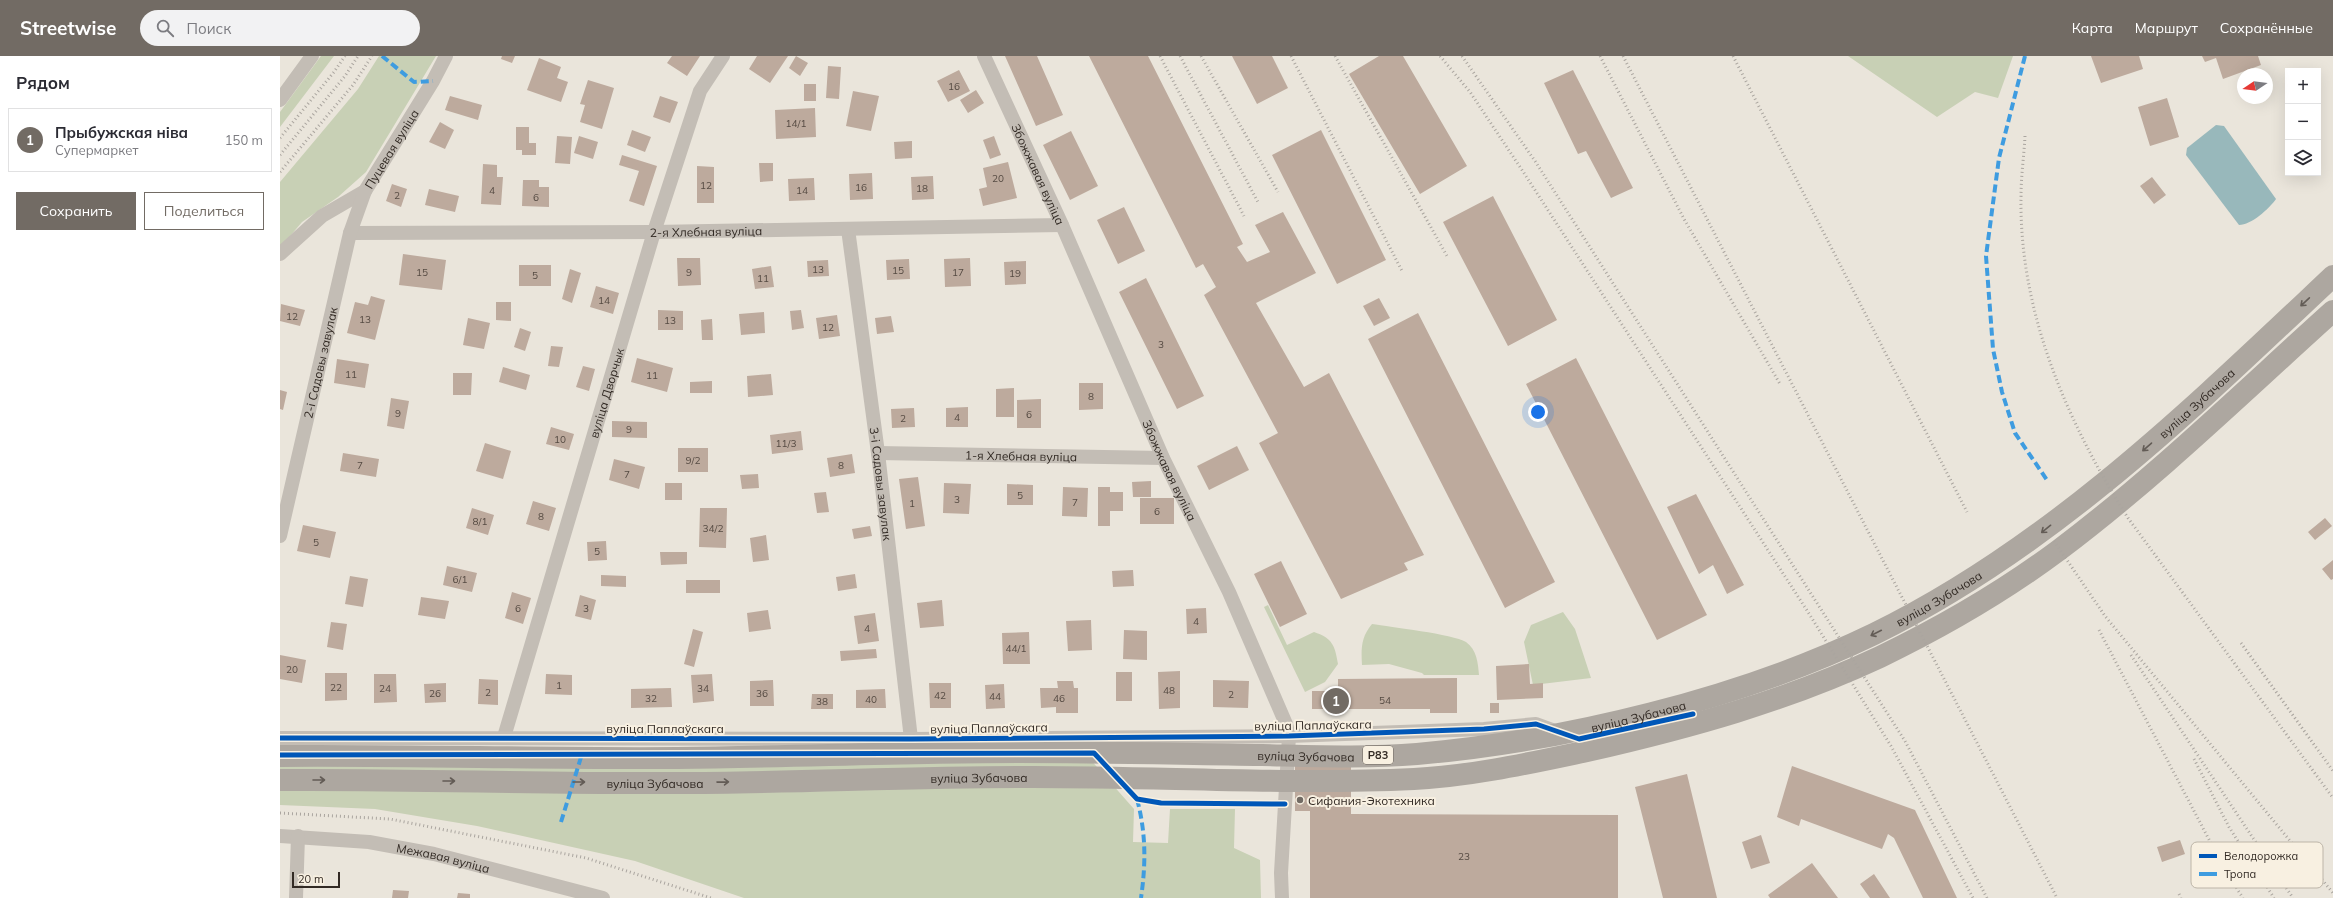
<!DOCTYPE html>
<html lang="ru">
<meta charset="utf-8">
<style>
:root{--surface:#fff;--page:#f2f2f3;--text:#2b2b33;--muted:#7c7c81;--line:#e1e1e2;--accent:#726b64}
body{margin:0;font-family:Mulish,sans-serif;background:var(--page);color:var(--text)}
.controls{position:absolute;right:12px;top:12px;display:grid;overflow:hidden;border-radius:0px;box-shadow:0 4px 16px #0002}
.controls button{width:36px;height:36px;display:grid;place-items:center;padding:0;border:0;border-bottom:1px solid var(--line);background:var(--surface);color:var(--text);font:20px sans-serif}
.compass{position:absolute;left:1957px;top:12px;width:36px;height:36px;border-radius:50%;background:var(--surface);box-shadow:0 4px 16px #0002;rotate:257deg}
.scale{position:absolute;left:12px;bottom:10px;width:48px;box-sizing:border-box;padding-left:4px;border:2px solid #322a24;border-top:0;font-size:11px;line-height:14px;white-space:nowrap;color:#322a24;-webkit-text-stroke:3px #f8f0e1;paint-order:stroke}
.you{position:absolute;left:1258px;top:356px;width:14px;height:14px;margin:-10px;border:3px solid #fff;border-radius:50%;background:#1a73e8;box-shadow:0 0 0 6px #1a73e833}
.badge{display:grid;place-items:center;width:26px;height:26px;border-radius:50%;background:var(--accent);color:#fff;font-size:13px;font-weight:700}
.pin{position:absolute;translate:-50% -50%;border:2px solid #fff;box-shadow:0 1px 4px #0006}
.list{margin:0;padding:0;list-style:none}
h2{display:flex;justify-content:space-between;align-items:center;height:52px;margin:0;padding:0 16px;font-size:17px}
h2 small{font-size:13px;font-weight:400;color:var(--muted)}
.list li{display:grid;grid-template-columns:26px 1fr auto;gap:12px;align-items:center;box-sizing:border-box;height:64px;margin:0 8px 8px;padding:0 8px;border:1px solid var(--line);border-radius:0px}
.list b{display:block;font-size:15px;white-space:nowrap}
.list p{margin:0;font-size:13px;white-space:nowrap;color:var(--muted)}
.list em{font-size:13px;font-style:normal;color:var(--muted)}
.actions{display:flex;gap:8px;padding:12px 16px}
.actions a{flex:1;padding:9px 0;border:1px solid var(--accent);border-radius:0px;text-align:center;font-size:14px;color:var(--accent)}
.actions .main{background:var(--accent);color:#fff}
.icon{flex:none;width:22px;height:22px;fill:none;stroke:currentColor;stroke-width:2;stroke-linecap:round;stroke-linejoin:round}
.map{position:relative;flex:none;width:2053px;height:842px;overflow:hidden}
header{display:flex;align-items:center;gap:24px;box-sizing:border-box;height:56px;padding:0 20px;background:var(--accent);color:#fff}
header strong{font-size:19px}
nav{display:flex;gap:22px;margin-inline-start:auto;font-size:14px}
.search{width:280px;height:36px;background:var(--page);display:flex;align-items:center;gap:10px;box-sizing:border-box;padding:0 14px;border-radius:22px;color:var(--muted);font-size:15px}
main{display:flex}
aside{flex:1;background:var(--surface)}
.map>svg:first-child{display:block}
</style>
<header>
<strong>Streetwise</strong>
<div class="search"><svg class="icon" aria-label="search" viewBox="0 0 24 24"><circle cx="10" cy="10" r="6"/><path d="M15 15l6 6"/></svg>Поиск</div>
<nav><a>Карта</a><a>Маршрут</a><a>Сохранённые</a></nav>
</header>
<main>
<aside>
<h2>Рядом<small></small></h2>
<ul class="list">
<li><span class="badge">1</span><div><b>Прыбужская ніва</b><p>Супермаркет</p></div><em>150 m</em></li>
</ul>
<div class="actions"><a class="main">Сохранить</a><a>Поделиться</a></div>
</aside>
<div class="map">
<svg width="2053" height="842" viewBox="0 0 2053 842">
<rect width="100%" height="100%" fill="#eae5db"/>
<path fill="#c8d0b5" d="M41 0H54L0 71V56Z
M99 0H156L86 116 58 141 22 166 0 192V126L78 33Z
M1568 0H1733L1718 42 1695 36 1657 61Z
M988 549 1007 589 1034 576C1052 582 1055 589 1058 608L1045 626 1025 636 984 551Z
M1283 556 1295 573 1311 622 1253 629 1244 586 1251 569Z
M1092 568C1110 571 1173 578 1186 586 1197 594 1198 607 1199 619H1144L1142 617 1109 608 1082 609C1081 593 1081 581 1092 568Z
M809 702 854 753 853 786 888 787 890 753H955L954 792 980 804 981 842H464L355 805 197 770 95 753 0 749V707Z"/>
<path fill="#98b8bb" d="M1936 69 1944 70 1996 143C1989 153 1971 169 1959 169L1906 99 1907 92Z"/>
<path fill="#bdaa9d" d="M222 0H235L232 7 221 3Z
M392 0H420L407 20 387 7Z
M477 0H508L490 27 469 13Z
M516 0 528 7 520 20 509 12Z
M725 0H757L783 59 756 70Z
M809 0H868L963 188 957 191 967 206 990 196 975 169 1003 156 1036 217 976 247 1024 331 1049 317 1144 499 1124 507 1128 514 1061 543 979 387 998 377 924 239 936 231 923 208 916 212Z
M952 0H992L1008 32 977 48Z
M1099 0H1123L1187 110 1140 138 1069 18Z
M1811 0H1859L1863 13 1821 27Z
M1922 0H1978L1981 9 1943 23 1936 2 1925 6Z
M259 2 281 11 277 22 288 26 281 46 247 34Z
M548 10 561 11 559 43 546 42Z
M679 14 690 35 668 46 657 25Z
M1293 14 1353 132 1331 142 1306 95 1298 98 1264 27Z
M308 24 334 32 322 73 300 66 305 49 300 48Z
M524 28H536V45H524Z
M696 34 704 47 688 57 680 44Z
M573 35 599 40 591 75 566 70Z
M170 40 202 49 198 64 165 54Z
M380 40 398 46 390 67 373 61Z
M1887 42 1899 81 1870 90 1858 51Z
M535 52 536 81 496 83 495 54Z
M160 66 174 74 165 93 149 86Z
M236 71H249V87H256V99H242V94H236Z
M352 74 371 81 365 96 347 89Z
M1041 74 1106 204 1057 228 992 99Z
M791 75 818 130 790 144 763 89Z
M277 80 292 81 290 108 275 107Z
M299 80 318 86 313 103 294 97Z
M714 80 721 99 710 103 703 84Z
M632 85V102L615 103 614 86Z
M342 99 377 110 364 150 349 145 359 115 339 109Z
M728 106 737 142 703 150 699 133 707 131 703 112Z
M479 107H493V125L480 126Z
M203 108 217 109V121H223L221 149 201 148Z
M417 110 434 111V147H417Z
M592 117 593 143 570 144 569 118Z
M653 120 654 143 632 144 631 121Z
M1872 121 1886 139 1874 148 1860 130Z
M534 122 535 144 509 145 508 123Z
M243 124H259V131H269V151L242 150Z
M112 128 127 133 121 151 106 145Z
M149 133 179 140 175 156 145 149Z
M1213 140 1277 264 1228 290 1163 166Z
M844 151 865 195 838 208 817 164Z
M123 198 166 204 162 234 119 229Z
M397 202H420L421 229 398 230Z
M690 202 691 230 665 231 664 203Z
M629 203 630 223 607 224 606 204Z
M548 204 549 220 528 221 527 205Z
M746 205V228L725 229 724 206Z
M239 209H271V230H239Z
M491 210 494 231 475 233 472 213Z
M290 213 301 217 292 247 282 243Z
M866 222 924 340 897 353 839 236Z
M316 230 339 237 333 258 310 251Z
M91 240 105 244 95 284 67 277 75 246 88 249Z
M1099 242 1110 262 1094 270 1083 250Z
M216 246H231V265L216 264Z
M1 248 25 254 20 270 0 265Z
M378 254 403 255V274H378Z
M521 254 524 272 512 274 510 255Z
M484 256 485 277 461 279 459 258Z
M1138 257 1275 526 1225 552 1088 283Z
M557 259 560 280 539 283 536 262Z
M611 260 614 276 597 278 595 262Z
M188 262 210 267 204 293 183 289Z
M432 263 433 284H422L421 264Z
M240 272 251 276 245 295 234 291Z
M271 290 283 291 279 311 268 310Z
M357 302 393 312 387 336 351 326Z
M1296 302 1427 559 1377 584 1246 328Z
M57 303 89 308 85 332 54 327Z
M303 310 315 313 309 335 296 331Z
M223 311 250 319 246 334 219 326Z
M173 317H192L191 339H173Z
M491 318 493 339 468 341 467 320Z
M432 325V337H410V326Z
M799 327H823V353L799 354Z
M734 332V361H716V333Z
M0 334 7 336 3 354 0 353Z
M111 342 129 345 124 373 107 370Z
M761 343V372H737V344Z
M688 351V371H666V352Z
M634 352 635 371 612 372 611 353Z
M332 365 367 366V382L332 381Z
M271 371 294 378 289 394 266 388Z
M521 375 523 394 492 398 490 379Z
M205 387 231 395 223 423 196 415Z
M957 390 969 414 929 434 917 410Z
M398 392H428V416H398Z
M63 397 99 403 96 421 60 415Z
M572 398 575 417 550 421 547 402Z
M334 403 365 411 359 433 329 424Z
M478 418 479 432 462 433 460 419Z
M638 421 645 470 626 473 619 423Z
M871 425V441H853L852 426Z
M385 427H402V444H385Z
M664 427 691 428 689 458 663 457Z
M727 428 753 429V449H727Z
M783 431 808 432 807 461 782 460Z
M818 431H830V436H843V455H830V470H818Z
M546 436 549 456 537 457 534 437Z
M1416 438 1464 529 1447 538 1433 509 1419 518 1387 451Z
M860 442H894V468H860Z
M253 445 276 452 269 475 246 468Z
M192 452 214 459 208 479 186 472Z
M420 452H447L446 492 419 491Z
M2045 462 2052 470 2035 484 2028 476Z
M23 469 56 476 50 502 17 495Z
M590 470 592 480 574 483 572 473Z
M486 479 489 504 473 506 470 482Z
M326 485 327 504 308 505 307 486Z
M380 496H407V508L381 509Z
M2053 504V523L2051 524 2042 513Z
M1001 505 1027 558 1000 571 974 518Z
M167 510 197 517 192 536 163 529Z
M853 514 854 530 833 531 832 515Z
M575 518 577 532 558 535 556 521Z
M321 519 346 520V531L321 530Z
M70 520 88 523 83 551 65 548Z
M406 524H440V537H406Z
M232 536 251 542 243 568 225 562Z
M300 539 316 544 311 564 295 560Z
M141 541 169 545 165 563 138 559Z
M662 544 664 570 640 572 637 547Z
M926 552 927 577 907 578 906 553Z
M488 554 491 573 469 576 467 557Z
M595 557 599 585 578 588 574 560Z
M811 564 812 594 788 595 786 565Z
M51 566 67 568 63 594 47 591Z
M413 573 423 576 414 611 404 608Z
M844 574 867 575V604L843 603Z
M749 576 750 608H723L722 577Z
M596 593 597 602 561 605 560 595Z
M0 599 26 604 22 627 0 623Z
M1249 608 1250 628 1263 627V642L1217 644 1216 610Z
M900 615V652L879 653 878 616Z
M836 616H852V645H836Z
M45 617H67V644L45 645Z
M94 618H116L117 646 94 647Z
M266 618 292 619V639L265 638Z
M432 618 434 645 413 647 411 619Z
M1177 622V657H1150V653H1032V635H1058V623Z
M199 623 218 624V649L198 648Z
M493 624 494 650H470V625Z
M933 624 969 625 968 652 933 651Z
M777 625H793L794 632H798V657H776V651L761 652 760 632H778Z
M166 627V646L145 647 144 628Z
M649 627H671V652H650Z
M724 628 725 652 706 653 705 629Z
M391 632 392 651 351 652V633Z
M605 633 606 652H576V634Z
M532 638H553V653H531Z
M1210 647H1219V657H1210Z
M1015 705H1071V758L1338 759V842H1030V755H1015Z
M1512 710 1635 754 1677 842H1643L1614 782 1608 778 1602 793 1521 763 1519 770 1497 761Z
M1407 718 1437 842H1383L1355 731Z
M1481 779 1490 807 1471 813 1462 786Z
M1900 784 1905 798 1882 806 1877 791Z
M1532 807 1558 842H1490L1488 839Z
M1594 818 1610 842H1590L1580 828Z
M113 834 129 835 128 842H112Z
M178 837 190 838V842H177Z"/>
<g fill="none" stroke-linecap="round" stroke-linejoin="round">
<g stroke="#c3bdb5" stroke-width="14">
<path id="s1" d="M704 0 782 169 883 402 949 536 1006 668 1009 680 1001 817 1002 842"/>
<path d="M0 44 32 0"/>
<path id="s2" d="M568 173 598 397 631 683"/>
<path id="s3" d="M70 177 374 176 782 169"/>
<path id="s4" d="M0 198 42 160 85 135 153 25 166 0"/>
<path id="s5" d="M598 397 883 402"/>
<path id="s6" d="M0 480 70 177 85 135"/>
<path id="s7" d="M224 681 374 176 420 35 443 0"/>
<path d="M0 682 631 683 1009 680 1204 673 1256 668 1278 676"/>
<path id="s8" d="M0 780 89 786 154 798 323 842"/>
<path d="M16 842 18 780"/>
</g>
<g stroke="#ada7a0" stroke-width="22">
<path id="s9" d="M0 700C132 699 265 703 397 702 511 701 625 696 739 696 820 696 901 698 982 699 1034 700 1086 702 1137 698 1285 685 1460 643 1594 578 1770 492 1912 353 2053 220"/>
<path id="s10" d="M0 724C132 723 264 728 396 727 510 727 624 721 737 721 869 720 1002 729 1134 723 1192 720 1250 707 1307 695 1408 672 1506 645 1600 601 1662 571 1724 535 1779 494 1876 421 1963 336 2053 255"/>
</g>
<path stroke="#aaa59f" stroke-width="3" stroke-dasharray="1 3" stroke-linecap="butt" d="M880 0 964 160
M900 0 979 148
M921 0 998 136
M1011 0 1122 215
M1055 0 1167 200
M1160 0 1190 36 1242 114 1528 556 1611 690 1693 842
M1182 0 1255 105 1625 685 1707 842
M1320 0 1404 163 1500 328
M1343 0 1777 842
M1453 0 1687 456
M1745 80C1744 100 1741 120 1741 140 1739 256 1787 366 1848 462L2053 742
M0 82 54 16 65 0
M0 99 65 20 78 0
M0 116 73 29 92 0
M1774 485 1825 560 2053 837
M1819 574 1945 814 1963 842
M1961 587 2053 715
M1851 599 2013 842
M1914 703 1949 771 1994 842
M0 757 110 763 306 802 431 842
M1899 838 1901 842"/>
<path stroke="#3e9ce0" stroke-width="4" stroke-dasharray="8 4" stroke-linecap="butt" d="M102 0 134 26 153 25
M1745 0 1719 102 1706 200 1713 293 1722 336 1735 377 1767 424
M857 743C866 777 866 807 861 842
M281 766 302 698"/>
<g stroke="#f8f0e1" stroke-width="8">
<path id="cycleway" d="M0 682 631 683 1009 680 1204 673 1256 668 1299 683 1413 658
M0 699 814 697 857 743 881 747 1005 748"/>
</g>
<use href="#cycleway" stroke="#0057b8" stroke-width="5"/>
</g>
<defs><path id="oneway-shaft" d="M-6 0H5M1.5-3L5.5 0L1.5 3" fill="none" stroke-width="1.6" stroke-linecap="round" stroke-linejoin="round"/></defs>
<g stroke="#635c56">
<use href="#oneway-shaft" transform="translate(2025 246) rotate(137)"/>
<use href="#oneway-shaft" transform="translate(1867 391) rotate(139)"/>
<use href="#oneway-shaft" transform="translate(1766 473) rotate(141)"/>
<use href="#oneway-shaft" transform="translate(1596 577) rotate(153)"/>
<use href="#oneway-shaft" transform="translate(39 724)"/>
<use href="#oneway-shaft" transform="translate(169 725)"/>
<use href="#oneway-shaft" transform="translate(299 726)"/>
<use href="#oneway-shaft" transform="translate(443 726) rotate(-1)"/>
</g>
<circle fill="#726b64" stroke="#f8f0e1" stroke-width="1.5" cx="1020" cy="744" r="4"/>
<g text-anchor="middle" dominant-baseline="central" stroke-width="4" stroke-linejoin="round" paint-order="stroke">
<g font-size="10" fill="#554a42">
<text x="674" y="30">16</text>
<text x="516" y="67">14/1</text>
<text x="718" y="122">20</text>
<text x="426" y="129">12</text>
<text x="581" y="131">16</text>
<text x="642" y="132">18</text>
<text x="212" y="134">4</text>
<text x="522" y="134">14</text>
<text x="117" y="139">2</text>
<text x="256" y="141">6</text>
<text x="538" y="213">13</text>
<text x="618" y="214">15</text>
<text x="142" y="216">15</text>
<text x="409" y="216">9</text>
<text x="678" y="216">17</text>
<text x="735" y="217">19</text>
<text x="255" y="219">5</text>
<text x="483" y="222">11</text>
<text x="324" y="244">14</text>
<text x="12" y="260">12</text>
<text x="85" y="263">13</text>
<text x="390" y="264">13</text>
<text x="548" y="271">12</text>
<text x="881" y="288">3</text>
<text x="71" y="318">11</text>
<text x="372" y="319">11</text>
<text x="811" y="340">8</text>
<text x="118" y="357">9</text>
<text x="749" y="358">6</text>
<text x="677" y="361">4</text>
<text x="623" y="362">2</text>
<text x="349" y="373">9</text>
<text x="280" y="383">10</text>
<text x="506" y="387">11/3</text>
<text x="413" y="404">9/2</text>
<text x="80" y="409">7</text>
<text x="561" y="409">8</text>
<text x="347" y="418">7</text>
<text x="740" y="439">5</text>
<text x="677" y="443">3</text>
<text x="795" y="446">7</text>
<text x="632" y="447">1</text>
<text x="877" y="455">6</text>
<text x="261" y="460">8</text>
<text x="200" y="465">8/1</text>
<text x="433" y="472">34/2</text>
<text x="36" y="486">5</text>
<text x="317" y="495">5</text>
<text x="180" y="523">6/1</text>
<text x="238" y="552">6</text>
<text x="306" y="552">3</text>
<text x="916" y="565">4</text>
<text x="587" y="572">4</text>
<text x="736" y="592">44/1</text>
<text x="12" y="613">20</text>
<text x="279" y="629">1</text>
<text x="56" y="631">22</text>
<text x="105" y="632">24</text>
<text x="423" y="632">34</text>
<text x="889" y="634">48</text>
<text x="208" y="636">2</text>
<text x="155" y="637">26</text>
<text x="482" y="637">36</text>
<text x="951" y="638">2</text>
<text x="660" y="639">42</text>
<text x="715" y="640">44</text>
<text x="371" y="642">32</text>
<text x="779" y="642">46</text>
<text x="591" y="643">40</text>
<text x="1105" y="644">54</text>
<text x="542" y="645">38</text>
<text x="1184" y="800">23</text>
</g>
<rect fill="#f8f0e1" stroke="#6d655d" stroke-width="1" x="1083" y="690" width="30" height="18" rx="3"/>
<g font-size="11" font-weight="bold" fill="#322a24">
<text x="1098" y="699">Р83</text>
</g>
<g font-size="12" fill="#322a24" stroke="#f8f0e1">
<text stroke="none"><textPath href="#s4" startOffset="156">Пуцевая вуліца</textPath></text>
<text stroke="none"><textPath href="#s1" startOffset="130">Збожжавая вуліца</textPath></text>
<text stroke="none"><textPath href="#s3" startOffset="356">2-я Хлебная вуліца</textPath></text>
<text stroke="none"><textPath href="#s6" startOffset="178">2-і Садовы завулак</textPath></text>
<text stroke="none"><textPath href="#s7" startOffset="359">вуліца Дворчык</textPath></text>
<text stroke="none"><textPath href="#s9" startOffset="2010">вуліца Зубачова</textPath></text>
<text stroke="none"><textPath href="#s5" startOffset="143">1-я Хлебная вуліца</textPath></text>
<text stroke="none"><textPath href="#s1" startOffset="454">Збожжавая вуліца</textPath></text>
<text stroke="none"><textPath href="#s2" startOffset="257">3-і Садовы завулак</textPath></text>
<text stroke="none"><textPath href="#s9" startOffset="1686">вуліца Зубачова</textPath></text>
<text stroke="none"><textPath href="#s9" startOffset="1362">вуліца Зубачова</textPath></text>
<text transform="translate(1033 669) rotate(-1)">вуліца Паплаўскага</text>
<text x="385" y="672">вуліца Паплаўскага</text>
<text transform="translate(709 672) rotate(-1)">вуліца Паплаўскага</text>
<text stroke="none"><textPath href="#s9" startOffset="1026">вуліца Зубачова</textPath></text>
<text stroke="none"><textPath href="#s10" startOffset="699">вуліца Зубачова</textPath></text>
<text stroke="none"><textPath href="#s10" startOffset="375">вуліца Зубачова</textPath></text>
<text stroke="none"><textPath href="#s8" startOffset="165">Межавая вуліца</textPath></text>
</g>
<g font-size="12" fill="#322a24" stroke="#f8f0e1" text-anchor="start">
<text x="1028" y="744">Сифания-Экотехника</text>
</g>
</g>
<rect x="1911" y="786" width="132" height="46" rx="6" fill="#f8f0e1" stroke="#bdb5a8" stroke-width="1"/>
<rect x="1919" y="798" width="18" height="4" fill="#0057b8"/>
<rect x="1919" y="816" width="18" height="4" fill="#3e9ce0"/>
<g font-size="11" fill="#322a24">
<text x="1944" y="804">Велодорожка</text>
<text x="1944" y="822">Тропа</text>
</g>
</svg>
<div class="controls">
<button>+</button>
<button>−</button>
<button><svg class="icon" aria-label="layers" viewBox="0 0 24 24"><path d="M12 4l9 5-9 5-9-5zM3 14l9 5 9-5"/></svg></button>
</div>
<svg class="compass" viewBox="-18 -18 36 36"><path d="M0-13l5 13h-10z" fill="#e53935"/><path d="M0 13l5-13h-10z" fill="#7c7c81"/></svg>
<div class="scale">20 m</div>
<div class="you"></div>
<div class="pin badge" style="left:1056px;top:645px">1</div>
</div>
</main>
